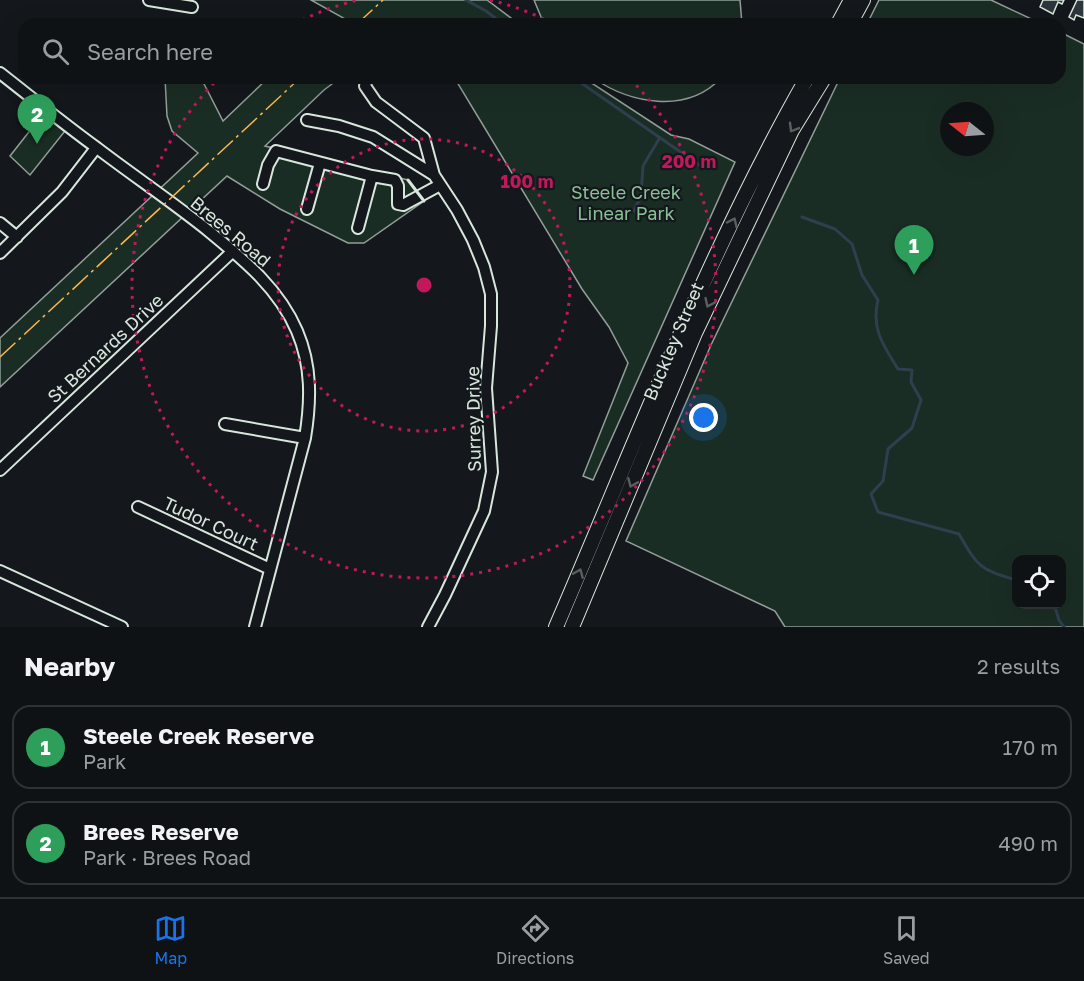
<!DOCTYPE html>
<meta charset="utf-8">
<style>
:root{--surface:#0f1215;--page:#1d2022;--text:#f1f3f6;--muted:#9b9ea0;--line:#2f3234;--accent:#1a73e8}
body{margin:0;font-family:"Golos Text",sans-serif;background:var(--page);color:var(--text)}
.controls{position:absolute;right:18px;bottom:18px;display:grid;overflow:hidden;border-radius:12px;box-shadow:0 6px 24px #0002}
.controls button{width:54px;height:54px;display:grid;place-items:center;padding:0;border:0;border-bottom:2px solid var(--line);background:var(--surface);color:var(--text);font:30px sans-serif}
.compass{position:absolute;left:940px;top:102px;width:54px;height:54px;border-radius:50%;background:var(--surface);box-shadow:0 6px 24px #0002;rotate:287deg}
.you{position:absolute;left:704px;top:418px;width:21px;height:21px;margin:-15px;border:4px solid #fff;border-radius:50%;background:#1a73e8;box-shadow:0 0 0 9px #1a73e833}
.badge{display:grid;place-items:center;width:39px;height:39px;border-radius:50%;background:var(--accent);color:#fff;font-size:20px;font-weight:700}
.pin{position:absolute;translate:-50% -50px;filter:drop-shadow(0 2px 3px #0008)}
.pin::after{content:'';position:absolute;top:32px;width:21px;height:18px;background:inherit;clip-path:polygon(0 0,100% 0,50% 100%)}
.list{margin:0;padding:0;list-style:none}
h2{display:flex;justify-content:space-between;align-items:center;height:78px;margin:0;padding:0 24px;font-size:26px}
h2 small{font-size:20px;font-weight:400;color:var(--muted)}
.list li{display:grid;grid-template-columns:39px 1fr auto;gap:18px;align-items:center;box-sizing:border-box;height:84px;margin:0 12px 12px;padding:0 12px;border:2px solid var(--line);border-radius:18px}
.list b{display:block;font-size:22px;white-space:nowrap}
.list p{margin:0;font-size:20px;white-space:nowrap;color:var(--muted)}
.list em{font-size:20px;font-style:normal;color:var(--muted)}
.icon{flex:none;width:33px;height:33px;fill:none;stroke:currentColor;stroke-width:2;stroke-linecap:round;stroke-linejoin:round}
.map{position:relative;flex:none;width:1084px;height:627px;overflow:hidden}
.search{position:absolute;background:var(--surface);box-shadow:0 6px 24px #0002;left:18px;right:18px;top:18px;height:66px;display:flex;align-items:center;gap:15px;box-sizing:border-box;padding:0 21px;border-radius:18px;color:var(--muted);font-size:22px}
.sheet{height:270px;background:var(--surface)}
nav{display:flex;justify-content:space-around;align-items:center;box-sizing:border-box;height:84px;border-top:2px solid var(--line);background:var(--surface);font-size:16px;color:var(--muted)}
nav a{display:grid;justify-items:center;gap:3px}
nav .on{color:var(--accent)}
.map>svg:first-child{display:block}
</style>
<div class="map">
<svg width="1084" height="627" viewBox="0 0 1084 627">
<rect width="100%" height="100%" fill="#14181c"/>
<path fill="#1a2d24" stroke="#939e99" stroke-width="1.5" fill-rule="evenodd" d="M311 0H487L519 24H354Z
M534 0H740L742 24H544Z
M879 0H991L1042 24H867Z
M1060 32 1084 44V627H785L775 611 626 541 711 345 840 78H1060ZM949 111H985V147H949ZM1016 560H1062V604H1016Z
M165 78H201L223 121 268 78H340L324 90 265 146 408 180 424 201 364 243H348L280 209 227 176 0 387V338L198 153 172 131 167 116Z
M450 78H584L671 135 689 139 735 162 593 480 583 476 628 363 609 327 582 289 457 82Z
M593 78H721C686 115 630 103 593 78Z
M43 114 65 131 30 175 10 156Z"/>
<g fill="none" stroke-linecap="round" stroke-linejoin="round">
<path stroke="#2f3f4d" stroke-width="3" d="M466 0 486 11 503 24
M574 78 705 169
M634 211 641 196 643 166 659 139
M802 217 835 229 852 244 862 275 878 300C871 329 883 345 898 369L912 370 911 382 921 400 912 428 888 449 883 481 871 494 878 512 959 534C978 567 979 569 1016 580
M1054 604 1059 620 1064 627"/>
</g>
<path fill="#2c363c" stroke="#d8e6dc" stroke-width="1.5" d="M1043 0H1064L1062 4 1058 2 1053 14 1040 7Z
M1077 0H1084V18L1076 15 1074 20 1069 17Z"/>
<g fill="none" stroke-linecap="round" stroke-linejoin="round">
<g stroke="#d8e6dc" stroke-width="14">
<path id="minor" d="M149 0 192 7
M0 73C32 98 64 124 97 148 135 177 174 203 211 233 245 261 279 289 297 331 312 366 311 401 305 438L255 627
M367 78 365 86 376 102 424 138 434 175 457 210 473 240 484 267 491 294V326L486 388 492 472 484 511 445 595 428 627
M307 120 339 126 373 137 434 175
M263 184 268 165 276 151 372 176
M307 209 320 163
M0 223 17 237
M358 228 372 176 395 180 398 186V204L403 205 440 185
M0 253 62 192 96 148
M225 424 305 438
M0 470 233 251
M138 507 270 569
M0 571 122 627"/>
</g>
<g stroke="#d8e6dc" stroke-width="16">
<path id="major" d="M838 24 851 0
M850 24 863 0
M556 627C636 442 707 253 807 78
M572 627 695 333 792 130 824 78"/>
</g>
<use href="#minor" stroke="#14181c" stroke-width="10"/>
<use href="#major" stroke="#14181c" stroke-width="14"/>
<path stroke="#d8e6dc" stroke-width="3" d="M408 180 424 201"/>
<path stroke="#ffb74d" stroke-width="1.5" stroke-dasharray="21 4.5 3 4.5" stroke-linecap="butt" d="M357 24 383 0
M0 357 300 78"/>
</g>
<defs><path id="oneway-chevron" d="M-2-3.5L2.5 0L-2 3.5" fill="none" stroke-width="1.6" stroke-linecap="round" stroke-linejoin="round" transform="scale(1.5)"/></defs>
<g stroke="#59605f">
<use href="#oneway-chevron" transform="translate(793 128) rotate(120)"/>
<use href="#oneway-chevron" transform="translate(733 222) rotate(-65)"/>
<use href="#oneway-chevron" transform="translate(709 303) rotate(115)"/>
<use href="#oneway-chevron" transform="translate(632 483) rotate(113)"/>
<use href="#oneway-chevron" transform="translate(579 573) rotate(-67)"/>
</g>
<g fill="none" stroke="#c2185b" stroke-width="3" stroke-dasharray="3 6">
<circle cx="424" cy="285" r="146"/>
<path d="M294 24A292 292 0 0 1 358 0M490 0A292 292 0 0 1 554 24M630 79A292 292 0 1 1 218 79"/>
</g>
<g text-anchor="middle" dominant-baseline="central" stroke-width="4.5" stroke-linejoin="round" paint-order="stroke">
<g font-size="18" fill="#8ac095" stroke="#14181c">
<text x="626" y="192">Steele Creek<tspan x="626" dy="21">Linear Park</tspan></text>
</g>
<g font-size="18" fill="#d8e6dc" stroke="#14181c">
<text transform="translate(231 231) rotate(40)">Brees Road</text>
<text transform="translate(673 341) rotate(-67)">Buckley Street</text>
<text transform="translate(105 348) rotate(-43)">St Bernards Drive</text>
<text transform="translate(473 419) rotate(-91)">Surrey Drive</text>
<text transform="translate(211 523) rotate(25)">Tudor Court</text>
</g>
</g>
<circle cx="424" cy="285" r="9" fill="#c2185b" stroke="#14181c" stroke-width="3"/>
<g font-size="18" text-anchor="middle" font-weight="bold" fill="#c2185b" stroke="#14181c" stroke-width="4.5" stroke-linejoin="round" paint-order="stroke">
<text x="689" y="168">200 m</text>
<text x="527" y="188">100 m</text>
</g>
</svg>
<div class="controls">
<button><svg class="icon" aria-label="locate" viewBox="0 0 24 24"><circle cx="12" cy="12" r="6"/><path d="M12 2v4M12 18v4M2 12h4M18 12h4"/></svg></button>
</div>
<svg class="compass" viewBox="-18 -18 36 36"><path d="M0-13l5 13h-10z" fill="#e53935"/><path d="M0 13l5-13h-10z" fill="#9b9ea0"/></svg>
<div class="you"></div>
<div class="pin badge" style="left:914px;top:275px;background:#2e9e5b">1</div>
<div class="pin badge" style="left:37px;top:144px;background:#2e9e5b">2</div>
<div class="search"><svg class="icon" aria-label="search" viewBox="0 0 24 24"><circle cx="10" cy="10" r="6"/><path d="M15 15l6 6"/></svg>Search here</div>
</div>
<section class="sheet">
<h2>Nearby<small>2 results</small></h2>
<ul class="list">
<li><span class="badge" style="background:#2e9e5b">1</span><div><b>Steele Creek Reserve</b><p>Park</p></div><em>170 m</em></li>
<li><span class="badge" style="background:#2e9e5b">2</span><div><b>Brees Reserve</b><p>Park · Brees Road</p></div><em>490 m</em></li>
</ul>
</section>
<nav>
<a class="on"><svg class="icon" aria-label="map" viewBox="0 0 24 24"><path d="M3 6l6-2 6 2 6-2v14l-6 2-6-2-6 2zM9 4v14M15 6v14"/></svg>Map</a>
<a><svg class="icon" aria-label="directions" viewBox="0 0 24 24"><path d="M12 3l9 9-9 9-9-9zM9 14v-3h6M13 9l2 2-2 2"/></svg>Directions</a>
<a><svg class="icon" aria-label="saved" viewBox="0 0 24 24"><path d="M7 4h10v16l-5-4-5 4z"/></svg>Saved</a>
</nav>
